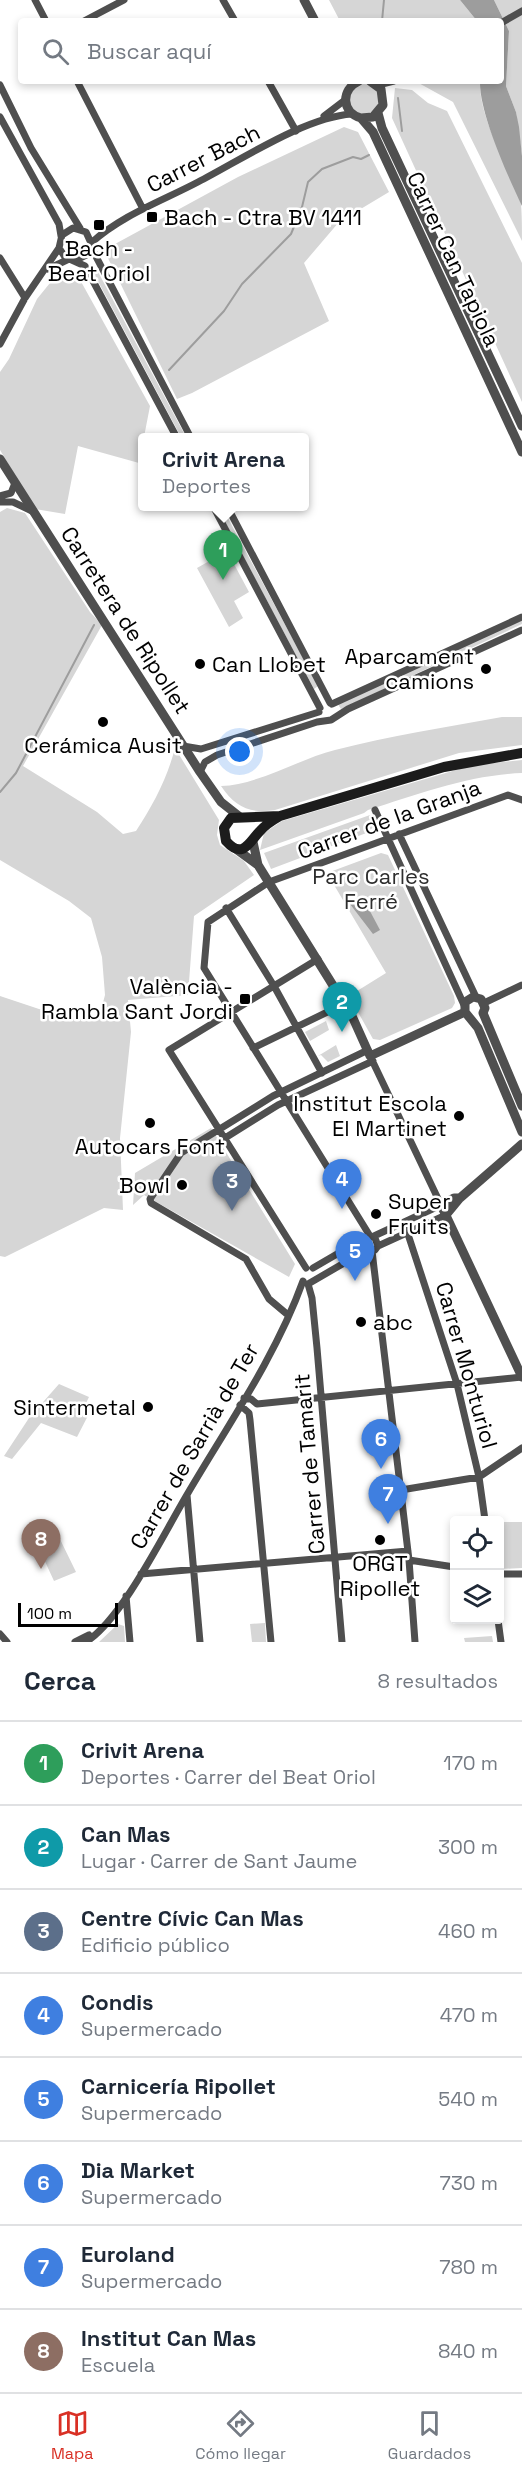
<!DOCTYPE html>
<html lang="es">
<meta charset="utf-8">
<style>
:root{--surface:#fff;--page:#f2f2f3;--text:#1f2937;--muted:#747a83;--line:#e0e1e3;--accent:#d93025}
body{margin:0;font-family:"Space Grotesk",sans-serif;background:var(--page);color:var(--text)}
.controls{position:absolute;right:18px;bottom:18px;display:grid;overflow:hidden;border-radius:6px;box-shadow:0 3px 9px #0003}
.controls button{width:54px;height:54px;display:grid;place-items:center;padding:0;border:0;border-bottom:2px solid var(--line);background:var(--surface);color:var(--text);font:30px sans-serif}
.scale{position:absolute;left:18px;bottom:15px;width:100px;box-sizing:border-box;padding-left:6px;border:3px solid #000;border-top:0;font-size:16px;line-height:21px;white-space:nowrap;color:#000;-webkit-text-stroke:4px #fff;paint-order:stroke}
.you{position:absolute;left:240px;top:752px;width:21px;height:21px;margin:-15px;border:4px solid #fff;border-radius:50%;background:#1a73e8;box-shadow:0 0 0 9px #1a73e833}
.badge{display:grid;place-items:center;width:39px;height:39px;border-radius:50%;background:var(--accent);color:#fff;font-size:20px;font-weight:700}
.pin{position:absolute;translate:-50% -50px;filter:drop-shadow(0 2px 3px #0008)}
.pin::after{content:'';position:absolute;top:32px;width:21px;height:18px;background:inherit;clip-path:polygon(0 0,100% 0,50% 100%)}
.popup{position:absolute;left:138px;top:433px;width:171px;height:78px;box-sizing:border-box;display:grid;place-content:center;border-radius:6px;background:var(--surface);filter:drop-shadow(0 2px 4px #0005);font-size:20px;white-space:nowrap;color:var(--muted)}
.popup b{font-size:22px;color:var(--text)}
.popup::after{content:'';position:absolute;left:50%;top:100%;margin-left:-12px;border:12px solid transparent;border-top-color:var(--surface)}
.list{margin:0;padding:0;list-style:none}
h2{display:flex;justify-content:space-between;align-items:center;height:78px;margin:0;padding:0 24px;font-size:26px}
h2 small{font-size:20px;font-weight:400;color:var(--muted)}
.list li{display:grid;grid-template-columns:39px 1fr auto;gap:18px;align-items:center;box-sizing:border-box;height:84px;padding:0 24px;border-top:2px solid var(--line)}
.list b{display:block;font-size:22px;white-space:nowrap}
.list p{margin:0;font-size:20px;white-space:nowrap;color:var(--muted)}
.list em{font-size:20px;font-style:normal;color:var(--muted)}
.icon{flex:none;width:33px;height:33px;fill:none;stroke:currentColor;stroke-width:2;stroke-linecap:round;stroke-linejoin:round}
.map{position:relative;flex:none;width:522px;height:1642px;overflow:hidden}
.search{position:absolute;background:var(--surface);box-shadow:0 3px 9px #0003;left:18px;right:18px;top:18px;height:66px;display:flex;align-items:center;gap:15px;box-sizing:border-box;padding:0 21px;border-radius:6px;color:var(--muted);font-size:22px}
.sheet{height:750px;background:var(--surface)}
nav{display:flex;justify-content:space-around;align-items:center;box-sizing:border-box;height:84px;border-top:2px solid var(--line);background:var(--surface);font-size:16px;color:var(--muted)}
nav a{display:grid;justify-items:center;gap:3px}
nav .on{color:var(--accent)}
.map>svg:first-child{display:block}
</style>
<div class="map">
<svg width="522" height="1642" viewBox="0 0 522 1642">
<rect width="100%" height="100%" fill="#fff"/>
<path fill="#d6d6d6" d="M329 0H460L477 21H340Z
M494 0H522V156L516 112 506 86 509 31Z
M415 81H480C479 121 510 167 521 204 522 215 522 230 522 241L453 102Z
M349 99a15 15 0 1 1 30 0a15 15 0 1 1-30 0Z
M395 88 412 90 428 103 447 111 522 263V402L392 118Z
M344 127 358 132 389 192 339 222 304 263 329 321 192 393 177 399 104 250 238 177Z
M96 268 186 437H181L92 270Z
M71 273 79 278 150 406 144 437 142 438 139 463 78 446 65 514 35 509 0 450V372L9 359 37 299 54 278Z
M217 507H222L318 686 314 689Z
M7 508 25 513 90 612 102 625 23 766 97 812 123 834 136 831C153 805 167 779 175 748L219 820 217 835 220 845 244 861 254 875 194 916 188 995 128 1000 131 1032 120 1138 123 1210 104 1208 5 1257 0 1256V996L39 1009 85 1018 100 1014 105 995 102 957 91 918 69 901 0 860V512Z
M227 551 249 592 234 601 243 618 229 627 197 568Z
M522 619V624L341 709 337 703Z
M502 717H522V745L459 753 275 810C250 814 235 807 221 786 258 785 299 759 335 750 390 736 446 727 502 717Z
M522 760V773C469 775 418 794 368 810L364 813 260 850 264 833 282 821 473 765Z
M370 815 373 827 369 832 271 869 264 853Z
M381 853 388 855 454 996 455 1003 452 1008 380 1040 373 1039 349 996 386 973 327 873Z
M326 1021 329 1030 310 1041 305 1032Z
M336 1045 340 1056 328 1062 321 1055 318 1056Z
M211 1128 295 1264 289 1277 144 1195 133 1205 135 1173Z
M59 1384 89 1397 86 1403 93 1406 77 1437 41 1423 12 1459 4 1456 29 1418Z
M500 1522H522V1568L500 1569Z
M56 1531 76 1572 54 1581 36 1542Z
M265 1623 266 1642H252L250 1624Z
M118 1624 124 1626 125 1642H99Z
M492 1636 493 1642H465L464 1638Z"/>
<path fill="#9d9d9d" d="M460 0H494L509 31 506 86 516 112 519 127 522 156V206C508 176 479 113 480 81H501V21H477Z
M363 898 380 930 373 934 350 904Z"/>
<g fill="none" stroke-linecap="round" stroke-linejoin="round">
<path stroke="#9d9d9d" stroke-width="2" d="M382 21 384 0
M398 98 402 131
M169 370 224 311 242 284 291 234 302 207 308 182 322 169 353 157 361 159 369 155
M0 792 16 773 94 625"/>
<path stroke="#4f4f4f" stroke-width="7" d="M35 0 46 21
M223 0 235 21
M84 21 124 0
M501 23 522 11
M77 81 143 209
M268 81 296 131
M0 85 31 148 80 228
M378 85 394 81
M324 116 345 100
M0 117 59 224 61 236
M91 243C122 215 162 201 198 182 241 160 305 117 352 114
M91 247 191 438
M0 258 25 298
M76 260 88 254 91 243 86 232 73 228 62 235 59 248 65 257 85 266 177 438
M48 269 69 259
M0 344 25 298 59 248
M0 496 11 493 15 483
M0 502H13L34 512
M213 506 320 708
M227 506 330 703
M332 704 522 617
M183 746 201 749 319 712
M200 772 205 762 217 755 317 722 331 720 348 709 522 630
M375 810 464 1005
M399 834 476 997
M226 908 274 986 322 1073
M484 1003 522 985
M253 1048 344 1004
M371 1058 441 1205
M225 1138 278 1105 373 1061
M404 1222 457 1384 479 1477 485 1520
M370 1236 204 968 208 922 269 882 508 795 522 800
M374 1236 441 1205
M372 1251 409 1560 415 1642
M306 1268 169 1050 318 959
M313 1268 368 1236 375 1238 378 1246
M308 1284 312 1298 317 1348 342 1642
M308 1284 363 1252 375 1250 378 1246 446 1215
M288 1315 269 1299 246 1259 151 1203 150 1199 181 1153 273 1096 368 1050
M244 1398 251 1399 257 1404 522 1377
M240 1405 249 1413 250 1420 271 1642
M401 1490 479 1477 522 1448
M187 1495 200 1642
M409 1560 454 1567
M141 1574 408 1551
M500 1574H522
M126 1596 130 1642
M498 1620 501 1642
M0 1634 7 1642
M75 1642 89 1635
M86 1642C123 1618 164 1533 188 1493 228 1425 276 1356 303 1281"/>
<path stroke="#4f4f4f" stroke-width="9" d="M304 0 315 21
M359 81C340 90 342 113 361 118L373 117 383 105 381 89 370 81
M378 113 382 128 522 426
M361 118 373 132 522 452
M0 459 200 772 221 802 240 817
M253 842 258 865
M236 849 258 865 352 1016 370 1056 465 1012
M483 1013 485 1008 481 999 473 997 465 1002V1012L478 1028 522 1132
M483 1013 522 1106
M460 1198H454L441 1205 522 1377
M446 1215 460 1198 522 1144"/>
<path stroke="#1c1c1c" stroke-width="10" d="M280 816C273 820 266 824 260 831 249 842 243 860 226 841L224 828 231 818 280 816 444 767 522 753"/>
</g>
<g fill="#000" stroke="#fff" stroke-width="2">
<rect x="146" y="211" width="12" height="12" rx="3"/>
<rect x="93" y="219" width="12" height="12" rx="3"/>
<circle cx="200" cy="664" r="6"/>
<circle cx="486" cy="669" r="6"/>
<circle cx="103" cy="722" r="6"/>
<rect x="239" y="993" width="12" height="12" rx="3"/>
<circle cx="459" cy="1116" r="6"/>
<circle cx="150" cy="1123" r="6"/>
<circle cx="182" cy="1185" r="6"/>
<circle cx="376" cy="1214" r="6"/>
<circle cx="361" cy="1322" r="6"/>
<circle cx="148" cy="1407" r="6"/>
<circle cx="380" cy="1540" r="6"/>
</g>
<g text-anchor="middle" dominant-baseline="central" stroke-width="5" stroke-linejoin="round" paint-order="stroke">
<g font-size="22" fill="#000" stroke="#fff">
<text transform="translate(203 158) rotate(-27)">Carrer Bach</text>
<text transform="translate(454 259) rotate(65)">Carrer Can Tapiola</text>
<text transform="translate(126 620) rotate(57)">Carretera de Ripollet</text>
<text transform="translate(389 819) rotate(-20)">Carrer de la Granja</text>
<text transform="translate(467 1365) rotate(74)">Carrer Monturiol</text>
<text transform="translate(194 1446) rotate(-60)">Carrer de Sarrià de Ter</text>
<text transform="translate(309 1464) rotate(-95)">Carrer de Tamarit</text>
</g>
<g font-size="22" fill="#000" stroke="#fff" text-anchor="end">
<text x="164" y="217" text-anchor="start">Bach - Ctra BV 1411</text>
<text x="99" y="248" text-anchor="middle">Bach -<tspan x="99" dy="25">Beat Oriol</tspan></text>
<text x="474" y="656">Aparcament<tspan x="474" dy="25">camions</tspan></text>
<text x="212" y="664" text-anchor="start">Can Llobet</text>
<text x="103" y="745" text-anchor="middle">Cerámica Ausit</text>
<text x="233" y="986">València -<tspan x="233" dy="25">Rambla Sant Jordi</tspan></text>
<text x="447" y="1103">Institut Escola<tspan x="447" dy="25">El Martinet</tspan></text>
<text x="150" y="1146" text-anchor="middle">Autocars Font</text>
<text x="170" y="1185">Bowl</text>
<text x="388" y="1201" text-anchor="start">Super<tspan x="388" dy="25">Fruits</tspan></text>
<text x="373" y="1322" text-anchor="start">abc</text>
<text x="136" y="1407">Sintermetal</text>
<text x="380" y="1563" text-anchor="middle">ORGT<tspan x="380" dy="25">Ripollet</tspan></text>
</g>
<g font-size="22" fill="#2d2d2d" stroke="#fff">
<text x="371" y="876">Parc Carles<tspan x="371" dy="25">Ferré</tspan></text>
</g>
</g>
</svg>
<div class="controls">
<button><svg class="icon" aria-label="locate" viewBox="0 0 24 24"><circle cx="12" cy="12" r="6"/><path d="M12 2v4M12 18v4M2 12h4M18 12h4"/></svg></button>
<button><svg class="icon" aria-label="layers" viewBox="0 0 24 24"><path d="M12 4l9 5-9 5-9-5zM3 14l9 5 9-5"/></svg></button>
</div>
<div class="scale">100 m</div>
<div class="you"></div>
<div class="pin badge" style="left:223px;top:580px;background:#2e9e5b">1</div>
<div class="popup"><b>Crivit Arena</b>Deportes</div>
<div class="pin badge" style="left:342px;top:1032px;background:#0f9aa8">2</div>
<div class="pin badge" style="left:232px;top:1211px;background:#5c6f8a">3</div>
<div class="pin badge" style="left:342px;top:1209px;background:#3f7fe0">4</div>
<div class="pin badge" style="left:355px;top:1281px;background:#3f7fe0">5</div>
<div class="pin badge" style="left:381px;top:1469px;background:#3f7fe0">6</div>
<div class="pin badge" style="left:388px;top:1524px;background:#3f7fe0">7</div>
<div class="pin badge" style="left:41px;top:1569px;background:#8d6e63">8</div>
<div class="search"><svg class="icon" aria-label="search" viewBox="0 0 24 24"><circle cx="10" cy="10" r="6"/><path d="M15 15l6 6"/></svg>Buscar aquí</div>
</div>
<section class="sheet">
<h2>Cerca<small>8 resultados</small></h2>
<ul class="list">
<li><span class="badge" style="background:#2e9e5b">1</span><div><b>Crivit Arena</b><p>Deportes · Carrer del Beat Oriol</p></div><em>170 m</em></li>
<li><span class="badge" style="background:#0f9aa8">2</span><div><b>Can Mas</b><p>Lugar · Carrer de Sant Jaume</p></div><em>300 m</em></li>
<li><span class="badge" style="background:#5c6f8a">3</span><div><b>Centre Cívic Can Mas</b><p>Edificio público</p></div><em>460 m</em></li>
<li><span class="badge" style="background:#3f7fe0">4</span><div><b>Condis</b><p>Supermercado</p></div><em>470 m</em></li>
<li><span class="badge" style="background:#3f7fe0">5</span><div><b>Carnicería Ripollet</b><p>Supermercado</p></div><em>540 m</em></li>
<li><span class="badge" style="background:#3f7fe0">6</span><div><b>Dia Market</b><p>Supermercado</p></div><em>730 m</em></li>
<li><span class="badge" style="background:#3f7fe0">7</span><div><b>Euroland</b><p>Supermercado</p></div><em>780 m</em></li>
<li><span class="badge" style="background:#8d6e63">8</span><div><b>Institut Can Mas</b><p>Escuela</p></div><em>840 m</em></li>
</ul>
</section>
<nav>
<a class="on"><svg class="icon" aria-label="map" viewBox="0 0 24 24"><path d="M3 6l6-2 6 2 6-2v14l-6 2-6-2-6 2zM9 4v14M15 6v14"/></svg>Mapa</a>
<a><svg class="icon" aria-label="directions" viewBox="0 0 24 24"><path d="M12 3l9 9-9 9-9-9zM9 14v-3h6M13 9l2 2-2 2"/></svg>Cómo llegar</a>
<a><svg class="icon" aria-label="saved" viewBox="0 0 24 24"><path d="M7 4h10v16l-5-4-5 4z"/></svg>Guardados</a>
</nav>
